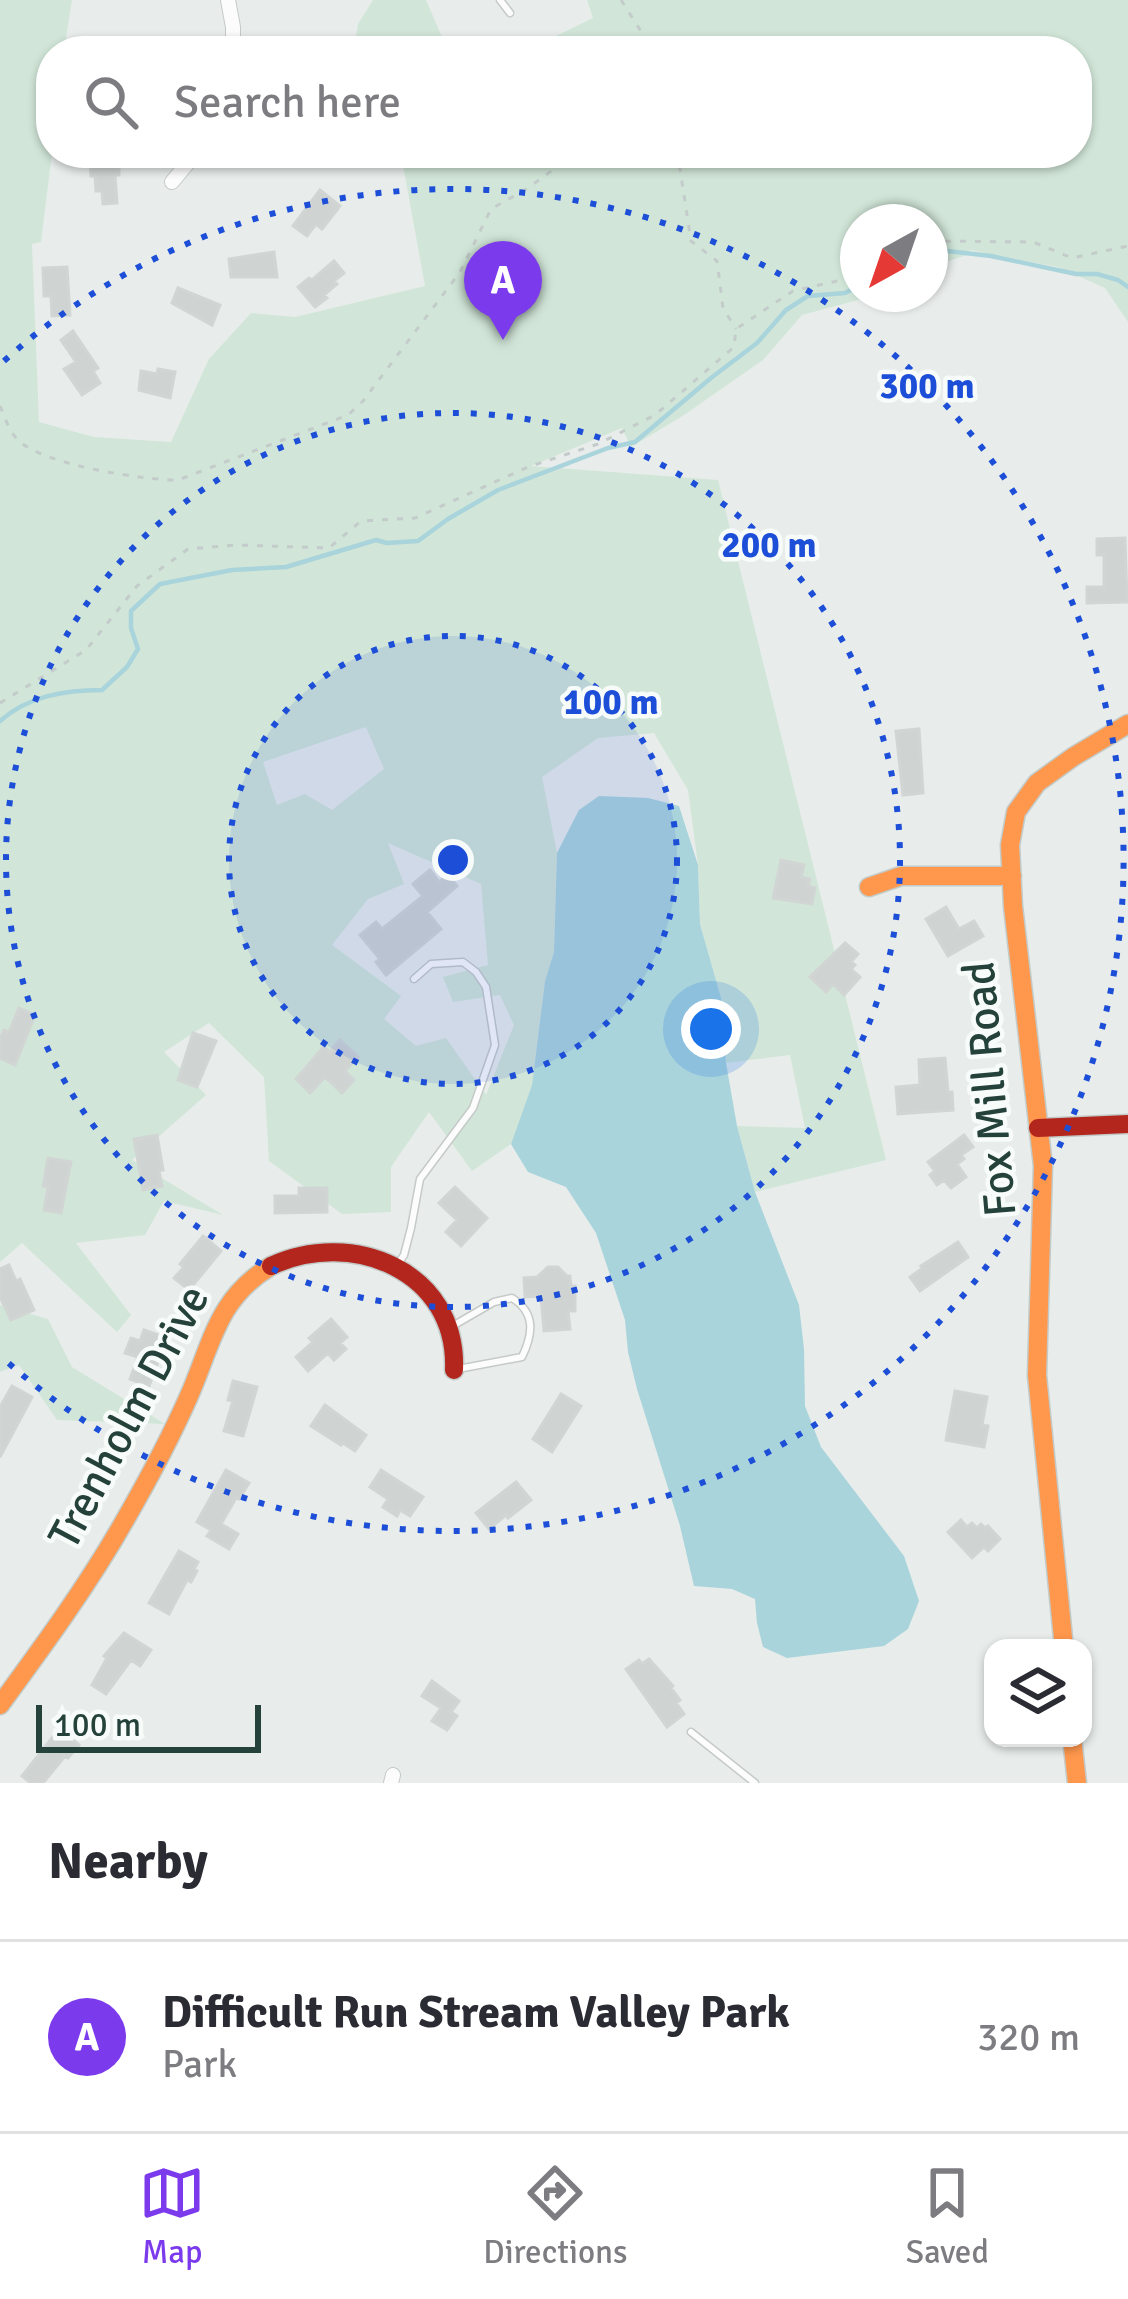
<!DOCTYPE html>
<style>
:root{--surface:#fff;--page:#f7f7f7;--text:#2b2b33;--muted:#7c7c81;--line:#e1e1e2;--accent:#7c3aed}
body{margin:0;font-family:Signika,sans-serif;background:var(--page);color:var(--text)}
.controls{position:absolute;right:36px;bottom:36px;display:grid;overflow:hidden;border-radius:24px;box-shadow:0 3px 9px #0004}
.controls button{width:108px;height:108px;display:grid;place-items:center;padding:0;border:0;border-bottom:3px solid var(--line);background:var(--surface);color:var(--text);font:60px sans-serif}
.compass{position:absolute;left:840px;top:204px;width:108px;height:108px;border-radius:50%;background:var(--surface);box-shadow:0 3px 9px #0004;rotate:220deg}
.scale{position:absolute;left:36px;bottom:30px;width:225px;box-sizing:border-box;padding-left:12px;border:6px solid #24423a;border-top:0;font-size:33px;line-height:42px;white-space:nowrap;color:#24423a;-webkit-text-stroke:9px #f7fbf9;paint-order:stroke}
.you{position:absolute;left:711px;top:1029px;width:42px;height:42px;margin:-30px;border:9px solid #fff;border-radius:50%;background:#1a73e8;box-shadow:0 0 0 18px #1a73e833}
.badge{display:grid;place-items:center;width:78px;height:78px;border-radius:50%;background:var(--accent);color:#fff;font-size:39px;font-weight:700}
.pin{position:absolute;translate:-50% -99px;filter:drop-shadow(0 3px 6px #0008)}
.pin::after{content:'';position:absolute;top:63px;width:42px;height:36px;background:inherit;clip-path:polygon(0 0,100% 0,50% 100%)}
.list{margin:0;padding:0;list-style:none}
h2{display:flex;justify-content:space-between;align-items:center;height:156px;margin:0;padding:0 48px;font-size:51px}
h2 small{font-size:39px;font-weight:400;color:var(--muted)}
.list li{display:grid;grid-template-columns:78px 1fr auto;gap:36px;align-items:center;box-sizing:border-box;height:192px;padding:0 48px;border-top:3px solid var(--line)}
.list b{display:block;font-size:45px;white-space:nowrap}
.list p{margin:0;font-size:39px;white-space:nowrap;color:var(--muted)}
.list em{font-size:39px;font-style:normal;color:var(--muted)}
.icon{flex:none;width:66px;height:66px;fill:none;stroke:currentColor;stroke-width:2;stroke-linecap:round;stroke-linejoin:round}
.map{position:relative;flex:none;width:1128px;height:1783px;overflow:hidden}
.search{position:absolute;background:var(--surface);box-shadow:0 3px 9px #0004;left:36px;right:36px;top:36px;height:132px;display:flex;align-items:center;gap:30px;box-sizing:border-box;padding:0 42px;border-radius:48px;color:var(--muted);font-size:45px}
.sheet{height:348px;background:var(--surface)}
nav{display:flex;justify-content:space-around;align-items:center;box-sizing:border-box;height:168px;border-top:3px solid var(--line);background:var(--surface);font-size:33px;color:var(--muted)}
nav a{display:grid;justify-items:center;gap:6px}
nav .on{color:var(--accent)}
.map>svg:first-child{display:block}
</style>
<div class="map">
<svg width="1128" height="1783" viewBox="0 0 1128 1783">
<rect width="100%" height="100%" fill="#e8edeb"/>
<path fill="#d1e6d8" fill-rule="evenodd" d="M0 0H72L64 51H51L52 153 41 242 32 244 39 422 94 437 171 442 209 359 251 313 295 317 425 286 401 154 338 168 340 153H1077V51H525L593 18 587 0H1128V322L1105 288 1058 267 970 250 967 255 930 267V222H858V294H880L802 315 763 360 681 417 631 447 622 428 531 466 718 480 886 1160 755 1192 737 1126 805 1128 790 1055 726 1063 723 1005 700 924 698 865 688 790 654 733 598 738 542 777 557 853 554 952 545 981 532 1085 511 1144 472 1171 429 1112 391 1167V1212L342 1214 269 1161 264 1077 209 1023 164 1052 206 1095 132 1160 223 1215 164 1201 145 1235 76 1243 131 1315 117 1332 22 1243 0 1262ZM366 727 384 769 332 810 305 794 277 805 263 762ZM388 843 481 884 488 965 443 977 453 1002 500 995 514 1025 486 1095 446 1038 416 1046 384 1019 401 996 332 945 368 899 404 884Z
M373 0H426L448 51H354L358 24Z
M0 1305 48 1319 72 1367 165 1424 57 1420 19 1365 0 1372Z"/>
<path fill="#a9d4db" d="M599 796 648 798 679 806 698 865 700 924 723 1005 726 1063 737 1126 755 1192 799 1305 804 1349 805 1406 821 1447 904 1556 919 1601 908 1629 884 1646 787 1658 763 1647 757 1623 755 1599 732 1589 694 1586 680 1526 637 1389 628 1352 625 1320 596 1233 566 1187 528 1172 511 1144 532 1085 545 981 554 952 557 853 579 810Z"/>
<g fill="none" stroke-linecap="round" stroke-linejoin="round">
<path stroke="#a9d4db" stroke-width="4.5" d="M930 249 991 256 1076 274H1097L1118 280 1128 287
M0 721C28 696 65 690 102 690L127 667 138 649 131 628V611L160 584 232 570 286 567 376 540 387 543 418 541 448 519 498 490 608 448 635 442 711 378 757 343 786 310 808 296 845 293 858 286"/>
</g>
<path fill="#cfd4d2" stroke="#d1d6d4" stroke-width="3" d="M119 158V175H115L117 203 103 204 102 191H96L95 176H91L90 159Z
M320 190 340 206 322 229 316 224 307 236 293 226Z
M274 252 277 277H231L229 259Z
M334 261 344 273 334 281 337 284 324 295 327 298 315 307 298 287 309 278 312 280Z
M67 267 70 315 52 316 51 296H44L43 268Z
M178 288 220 305 212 325 172 303Z
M73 331 98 368 93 371 100 383 82 395 64 369 76 362 61 340Z
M158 369 175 372 170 398 139 390 141 371 157 374Z
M1125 538 1127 602 1087 603V587H1104V555H1097V539Z
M919 729 923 793 903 795 896 731Z
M781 860 804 865 801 877 810 879 808 886 815 888 812 904 773 898Z
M430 870 439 882 448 875 457 886 427 912 441 929 386 975 376 962 380 959 360 935 376 922 382 929 423 896 413 884Z
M946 907 959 929 974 921 983 936 948 956 926 919Z
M845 943 858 954 851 962 855 965 851 969 860 977 844 995 833 984 826 992 810 977Z
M19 1008 35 1015 15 1065 0 1058V1039L4 1030 9 1032Z
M193 1033 216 1041 197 1087 178 1080Z
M340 1040 358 1057 345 1071 354 1080 342 1093 325 1077 310 1093 296 1079 324 1046 329 1052Z
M945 1058 948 1092H952L953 1110 898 1114 896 1087 920 1085 919 1060Z
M157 1135 163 1170 159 1171 162 1186 143 1190 134 1139Z
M964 1135 973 1147 961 1155 964 1159 957 1164 966 1177 951 1188 944 1180 937 1185 930 1175 935 1171 928 1162Z
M48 1158 71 1162 61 1213 44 1210 48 1187 43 1186Z
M455 1187 487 1218 461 1246 446 1232 457 1220 439 1203Z
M299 1188H327V1212L275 1213V1196H299Z
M203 1236 221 1251 189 1290 174 1278 184 1267 180 1264Z
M958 1242 968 1257 920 1291 910 1277 923 1268 921 1266Z
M9 1265 16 1281 20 1279 34 1310 11 1320 0 1297V1269Z
M548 1267H558L567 1276H570L571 1286H575V1311H568L570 1329 544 1331 541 1296 525 1297 524 1278 537 1277Z
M331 1319 347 1337 340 1343 346 1349 334 1360 328 1353 308 1371 296 1357 313 1342 309 1338Z
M144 1330 167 1338 149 1386 130 1379 138 1357 125 1353 131 1338 140 1341Z
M233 1381 257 1387 243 1436 224 1431 233 1401 228 1400Z
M12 1386 32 1397 0 1457V1407Z
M955 1391 987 1397 982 1425 988 1426 984 1447 946 1440Z
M561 1394 581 1406 552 1452 533 1439Z
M325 1405 366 1435 355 1451 343 1443 341 1445 311 1426Z
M226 1470 249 1483 239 1499 236 1498 221 1524 238 1534 229 1549 207 1536 211 1530 197 1522Z
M381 1470 423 1497 410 1516 400 1510 397 1516 383 1507 388 1499 370 1487Z
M516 1482 531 1500 508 1518 506 1515 489 1529 476 1513Z
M961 1520 967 1527 972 1523 977 1528 981 1524 985 1528 988 1526 1000 1539 988 1551 984 1547 972 1558 948 1532Z
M179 1551 198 1562 194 1569 197 1571 191 1582 187 1580 169 1614 149 1603Z
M124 1633 151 1650 140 1666 131 1660 106 1694 92 1685 107 1658 104 1656Z
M649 1659 673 1686 671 1688 680 1700 676 1703 684 1714 667 1727 626 1669 639 1660 642 1664Z
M432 1681 459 1701 451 1712 457 1716 447 1730 432 1721 441 1708 422 1696Z
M59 1729 79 1745 68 1758 65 1756 43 1783H31L22 1776Z"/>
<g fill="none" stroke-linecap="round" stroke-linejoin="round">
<g stroke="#c5cac8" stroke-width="9">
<path id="lane" d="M500 0 510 13
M398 1264 404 1255 411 1228 420 1179 473 1108 495 1045 486 987 476 972 463 962 431 964 414 979
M456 1324 494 1302 512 1298C536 1313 533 1334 522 1357L458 1369
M691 1732 755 1783"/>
</g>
<g stroke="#c5cac8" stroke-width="16">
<path id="street" d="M228 0 233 27V51
M172 182 196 153
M391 1783 393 1775"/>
</g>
<g stroke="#c3cbc8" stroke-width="21">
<path id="slow" d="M869 887 901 876H1012
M1064 1648 1037 1375 1043 1166 1013 906 1010 845 1016 812 1037 783 1073 757 1128 724
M0 1705C44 1645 88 1585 125 1520 148 1480 170 1439 189 1396 212 1344 217 1298 271 1266
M1072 1738 1077 1783"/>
</g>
<g stroke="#c3cbc8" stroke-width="21">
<path id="jam" d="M1038 1128 1128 1124
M271 1266C352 1228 458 1271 454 1370"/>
</g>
<path stroke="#c3ccca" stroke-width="3" stroke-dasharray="6 9" stroke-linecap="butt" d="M621 0 642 33 631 51
M671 153 680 169 691 241 717 261 723 308 736 329
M930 241 1033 242 1072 258 1128 246
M0 406C5 418 9 431 18 440 43 465 143 480 178 480L348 415 363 401 460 272 491 209 528 188 554 169 565 153
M0 703 86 650 137 586 188 549 237 545 329 548 361 521 415 518 528 467 598 444 655 415 734 347 736 329 793 291 846 279 858 274"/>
<use href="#lane" stroke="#fcfcfc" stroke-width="6"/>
<use href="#street" stroke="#fcfcfc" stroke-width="14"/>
<use href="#slow" stroke="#ff974d" stroke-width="18"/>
<use href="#jam" stroke="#b3261e" stroke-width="18"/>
</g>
<circle cx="453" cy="860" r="224" fill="#1d4ed8" fill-opacity=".12"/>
<g fill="none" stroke="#1d4ed8" stroke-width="6" stroke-dasharray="6 12">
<circle cx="453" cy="860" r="224"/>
<circle cx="453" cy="860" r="447"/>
<path d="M4 361A671 671 0 1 1 4 1359"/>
</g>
<g text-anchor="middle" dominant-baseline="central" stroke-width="9" stroke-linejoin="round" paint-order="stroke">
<g font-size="45" fill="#24423a" stroke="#f7fbf9">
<text transform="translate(990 1089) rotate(-95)">Fox Mill Road</text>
<text transform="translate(129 1417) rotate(-62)">Trenholm Drive</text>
</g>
</g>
<circle cx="453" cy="860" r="18" fill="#1d4ed8" stroke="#f7fbf9" stroke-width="6"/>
<g font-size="36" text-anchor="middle" font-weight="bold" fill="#1d4ed8" stroke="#f7fbf9" stroke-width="9" stroke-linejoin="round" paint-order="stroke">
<text x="927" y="398">300 m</text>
<text x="769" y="557">200 m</text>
<text x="611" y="714">100 m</text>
</g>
</svg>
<div class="controls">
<button><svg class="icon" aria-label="layers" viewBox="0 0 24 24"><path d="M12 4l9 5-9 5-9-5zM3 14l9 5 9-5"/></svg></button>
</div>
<svg class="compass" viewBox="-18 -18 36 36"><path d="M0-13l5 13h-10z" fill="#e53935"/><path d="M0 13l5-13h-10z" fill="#7c7c81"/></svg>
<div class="scale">100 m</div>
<div class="you"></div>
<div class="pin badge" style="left:503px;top:340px">A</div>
<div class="search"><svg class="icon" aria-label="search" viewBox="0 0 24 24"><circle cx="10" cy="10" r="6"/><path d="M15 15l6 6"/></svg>Search here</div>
</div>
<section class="sheet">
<h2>Nearby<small></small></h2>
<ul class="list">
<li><span class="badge">A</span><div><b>Difficult Run Stream Valley Park</b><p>Park</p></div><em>320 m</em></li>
</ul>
</section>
<nav>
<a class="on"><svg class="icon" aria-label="map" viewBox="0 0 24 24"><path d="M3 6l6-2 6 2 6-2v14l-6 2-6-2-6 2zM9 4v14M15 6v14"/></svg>Map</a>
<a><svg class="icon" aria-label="directions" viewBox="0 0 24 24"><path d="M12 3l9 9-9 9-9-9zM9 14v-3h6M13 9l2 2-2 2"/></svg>Directions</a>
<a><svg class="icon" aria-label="saved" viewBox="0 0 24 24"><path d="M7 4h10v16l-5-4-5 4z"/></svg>Saved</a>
</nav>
